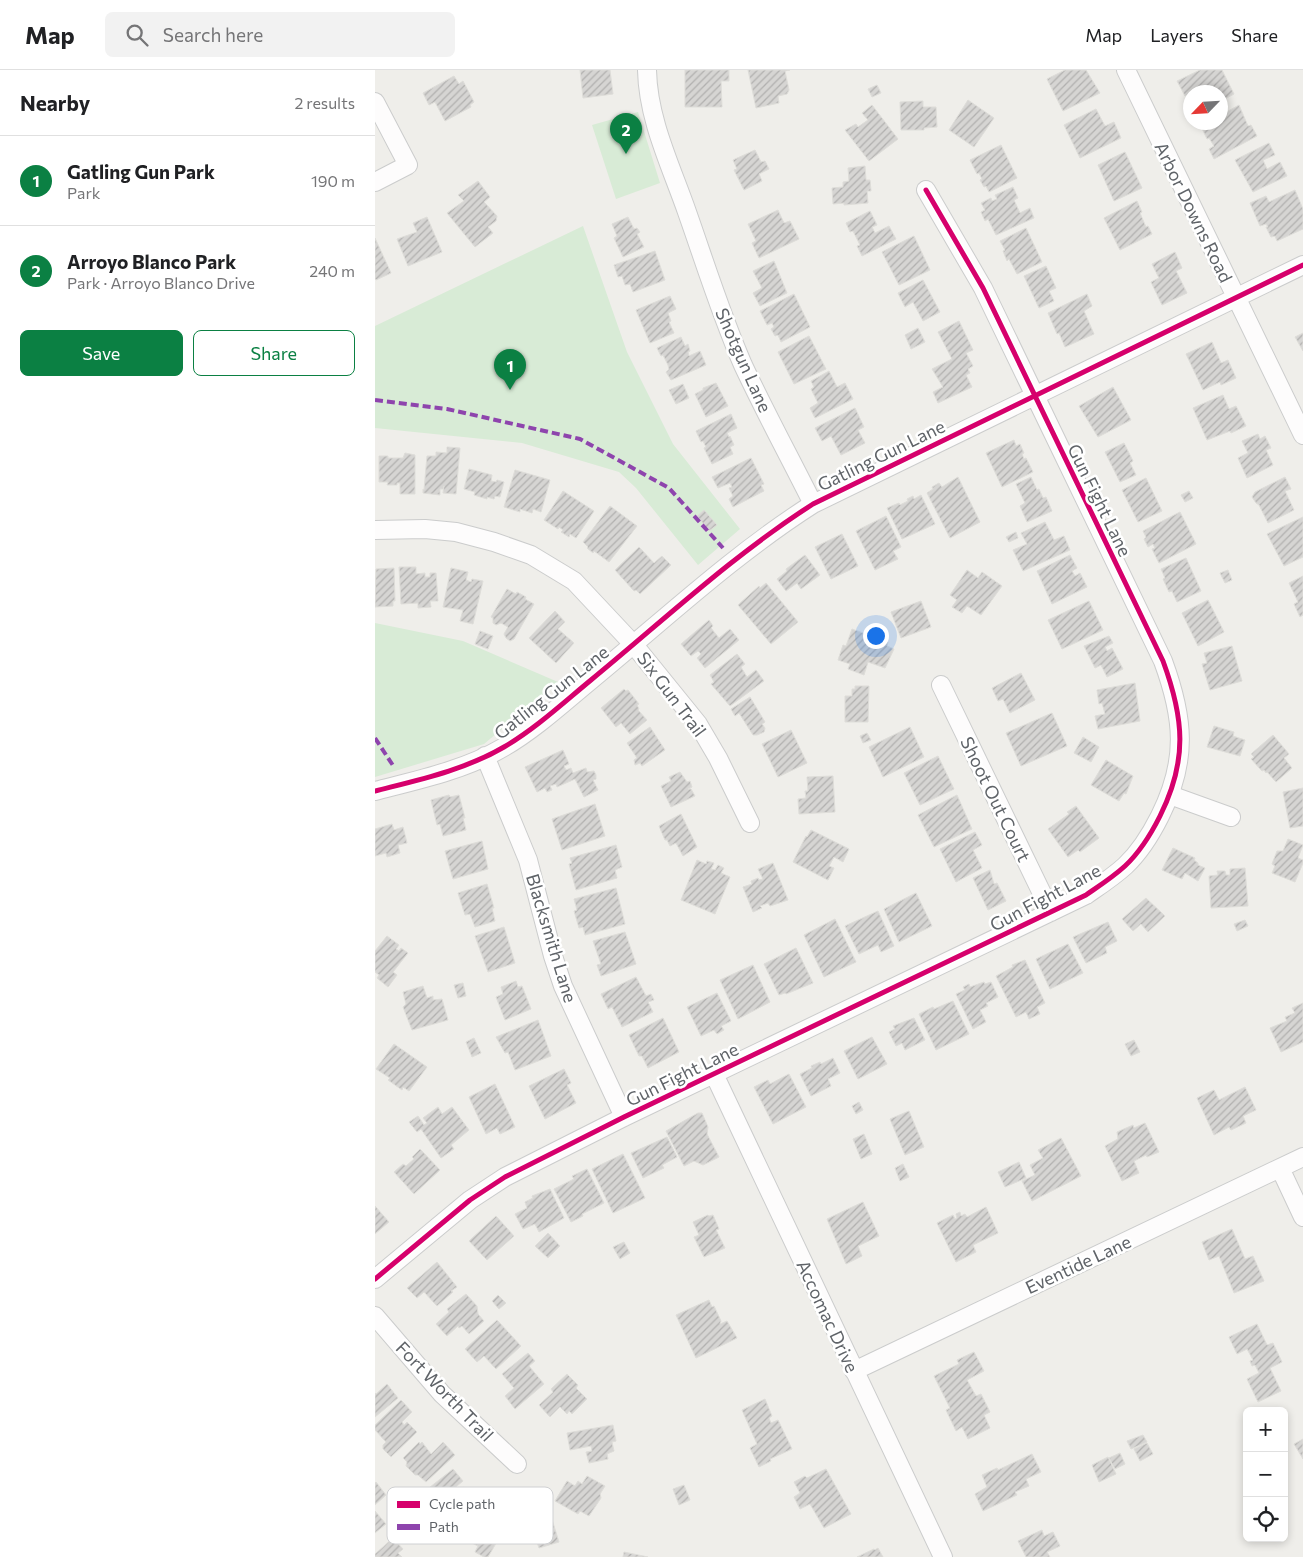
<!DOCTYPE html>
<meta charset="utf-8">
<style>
:root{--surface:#fff;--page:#f2f2f2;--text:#202124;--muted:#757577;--line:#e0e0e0;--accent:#0b8043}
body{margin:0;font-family:Commissioner,sans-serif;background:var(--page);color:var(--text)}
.controls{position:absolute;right:15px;bottom:15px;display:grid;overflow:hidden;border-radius:8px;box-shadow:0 2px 8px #0003}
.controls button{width:45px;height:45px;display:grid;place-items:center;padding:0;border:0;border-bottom:1px solid var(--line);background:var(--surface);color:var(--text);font:25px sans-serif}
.compass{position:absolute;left:808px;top:15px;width:45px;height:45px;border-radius:50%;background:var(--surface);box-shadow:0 2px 8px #0003;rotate:245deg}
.you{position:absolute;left:500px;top:565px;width:18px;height:18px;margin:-12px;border:4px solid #fff;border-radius:50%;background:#1a73e8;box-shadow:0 0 0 8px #1a73e833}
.badge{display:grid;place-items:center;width:32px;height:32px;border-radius:50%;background:var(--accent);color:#fff;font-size:16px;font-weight:700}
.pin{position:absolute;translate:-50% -41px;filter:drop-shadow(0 1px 2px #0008)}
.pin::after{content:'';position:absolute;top:26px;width:18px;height:15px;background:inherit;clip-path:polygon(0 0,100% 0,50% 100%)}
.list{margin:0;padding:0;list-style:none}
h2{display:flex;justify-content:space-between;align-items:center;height:65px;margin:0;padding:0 20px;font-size:21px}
h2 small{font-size:16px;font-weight:400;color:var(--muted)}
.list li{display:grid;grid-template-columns:32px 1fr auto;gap:15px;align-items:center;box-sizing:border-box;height:90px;padding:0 20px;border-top:1px solid var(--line)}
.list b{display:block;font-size:19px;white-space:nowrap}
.list p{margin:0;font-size:16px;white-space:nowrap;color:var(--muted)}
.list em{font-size:16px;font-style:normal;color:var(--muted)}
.actions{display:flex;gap:10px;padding:15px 20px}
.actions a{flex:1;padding:11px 0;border:1px solid var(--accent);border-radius:8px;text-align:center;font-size:18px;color:var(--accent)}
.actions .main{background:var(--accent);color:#fff}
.icon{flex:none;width:28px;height:28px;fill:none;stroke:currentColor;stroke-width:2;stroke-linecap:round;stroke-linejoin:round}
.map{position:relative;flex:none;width:928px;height:1487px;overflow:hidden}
header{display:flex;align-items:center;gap:30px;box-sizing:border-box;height:70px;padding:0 25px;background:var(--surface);border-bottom:1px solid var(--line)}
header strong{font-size:24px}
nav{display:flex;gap:28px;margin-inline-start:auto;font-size:18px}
.search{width:350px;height:45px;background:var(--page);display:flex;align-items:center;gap:12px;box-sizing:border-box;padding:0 18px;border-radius:8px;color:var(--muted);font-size:19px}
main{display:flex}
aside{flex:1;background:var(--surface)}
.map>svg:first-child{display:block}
</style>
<header>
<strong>Map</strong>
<div class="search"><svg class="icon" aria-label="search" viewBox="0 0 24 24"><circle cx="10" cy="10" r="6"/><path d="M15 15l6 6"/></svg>Search here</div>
<nav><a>Map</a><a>Layers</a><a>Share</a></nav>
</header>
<main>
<aside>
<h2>Nearby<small>2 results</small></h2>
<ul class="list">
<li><span class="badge">1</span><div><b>Gatling Gun Park</b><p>Park</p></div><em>190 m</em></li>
<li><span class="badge">2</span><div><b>Arroyo Blanco Park</b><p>Park · Arroyo Blanco Drive</p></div><em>240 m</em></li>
</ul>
<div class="actions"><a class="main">Save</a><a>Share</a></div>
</aside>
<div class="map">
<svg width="928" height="1487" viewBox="0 0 928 1487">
<defs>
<pattern id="building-hatch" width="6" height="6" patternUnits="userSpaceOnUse" patternTransform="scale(1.25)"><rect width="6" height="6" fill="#d6d5d3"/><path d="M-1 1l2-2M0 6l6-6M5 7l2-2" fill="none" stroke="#b1b0af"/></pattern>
</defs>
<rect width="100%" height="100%" fill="#efeeea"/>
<path fill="#d8ebd6" d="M263 42 285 113 241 129 217 55Z
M208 156 252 282 298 374 365 459 323 495 261 418 244 402 147 373 0 358V256Z
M0 553 88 571 183 612 109 674 0 707Z"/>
<path fill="url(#building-hatch)" stroke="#deddd9" d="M205 0H235L238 24 208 28Z
M310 0H354V11H346L347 37H310Z
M373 0H415L410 1 414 20 412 24 403 26 404 33 381 38Z
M690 0H711L725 23 688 41 672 9Z
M825 0H847L859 24 846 31V22H816V24L810 26 802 11Z
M79 6 84 14 88 11 99 32 95 35 96 37 70 51 60 32 54 35 48 23Z
M502 15 506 23 497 27 493 19Z
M593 30 619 48 599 77 574 60Z
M548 31V37H561L562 57 549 58V60H526L525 32Z
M497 35 523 69 494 91 470 60 481 54 483 57 493 50 487 43Z
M864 35 873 56 876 55 882 66 839 89 834 79 839 76 834 68 832 69 824 52H846V45Z
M721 39 730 56 739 52 746 68 705 88 689 55Z
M894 73 900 85 888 90 892 99 905 92 912 106 878 122 860 90Z
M626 75 642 108 614 122 611 116 609 117 605 110 607 109 604 103 602 104 595 90Z
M380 80 386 92 390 91 394 99 384 104 387 111 369 120 359 100 362 99 358 90Z
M750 82 767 118 739 131 723 95Z
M490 96 491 110H495L496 121H492L493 133 469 135V133L458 134 457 118 468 117V112L474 111 473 98Z
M103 111 115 127 109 132 122 146 121 151 113 157 118 163 100 177 72 143 89 131 83 125Z
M638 117 643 128 639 130 645 143 655 138 659 148 621 165 613 149 610 151 606 142 610 140 606 133 616 128 617 131 622 129 620 125Z
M920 120 928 139V159L902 171 900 166 896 167 891 157H893L891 154 885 156 875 133 891 126 894 132Z
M762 131 767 142 765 143 771 157 773 156 777 164 745 180 729 148Z
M403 140 409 153 415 151 424 169 384 188 377 173 381 171 373 154Z
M495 141 502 155 497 157 500 163 514 156 521 169 487 186 482 176 485 175 478 161 475 162 471 153Z
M52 147 67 182 33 196 22 169 42 162 38 153Z
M253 147 259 159 262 158 265 162 262 164 269 177 248 187 239 168 242 166 237 154Z
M651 158 667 192 642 204 634 189 632 191 628 181 630 180 625 171Z
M539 166 555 200 524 215 507 182Z
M0 168 16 203 1 210 0 209Z
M280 181 290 210 258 222 255 214 250 215 247 206 243 207 239 195Z
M800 182 807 198 801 201 812 223 787 235 776 212 784 208 777 194Z
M399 191 412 223 385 236 378 223 387 218 378 201Z
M671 196 681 218 674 221 679 231 664 238 649 206Z
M548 210 565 242 548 251 538 232 530 237 523 223Z
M419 224 435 257 406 272 403 265 400 266 396 259 399 257 397 253 392 255 385 241Z
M712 224 717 236 709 241 719 264 690 277 684 263 682 264 673 243Z
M295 226 301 239 293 243 296 251 294 252 299 263 275 273 261 240Z
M584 251 598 280 591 283 598 296 593 299 595 303 591 305 597 317 563 333 558 322 568 317 557 299 577 289 563 262Z
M543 258 550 272 536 279 530 265Z
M928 263V281L920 267Z
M434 266 451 299 419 314 403 282Z
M306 267 310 276 313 274 315 281 313 282 314 286 325 281 331 295 296 310 291 302 294 299 293 295 288 285 286 286 282 278Z
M837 272 846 293 853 290 861 308 846 315 845 312 828 320 811 284Z
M454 301 462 317 470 313 478 329 440 348 435 338 443 333 436 319 439 317 436 311Z
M341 313 353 336 331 347 320 324 328 320V318Z
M308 314 314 328 301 334 294 320Z
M738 317 756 350 723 367 704 336Z
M848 325 854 339 861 336 871 356 856 363 855 361 832 370 818 338Z
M480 338 489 357 483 360 490 373 466 385 456 366 447 371 440 358Z
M356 344 362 358 352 363 354 367 355 366 359 375 355 377 358 384 337 394 329 378 331 377 328 371 326 372 321 361Z
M883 364 885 369 890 366 896 378 891 380 898 395 872 408 863 388 873 383 867 371Z
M639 370 641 376 645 374 649 383 647 384 649 389 651 388 658 402 627 417 611 383Z
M749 373 758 391 755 393 761 405 745 412 730 382Z
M72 377 85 378 81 424 68 423 69 416 68 419H65V425L48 423V419L49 420 52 386H61V382L72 383Z
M30 383 40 385V424H25V413H22V415H12L13 412H4V386H13V388H28Z
M376 388 389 414 386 415 389 421 358 437 354 429 358 426 354 418 357 417 355 413 343 418 337 407Z
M94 399 117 405 116 411 121 412 122 410 129 412 125 427 120 426 119 429 112 427V429L99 425 100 422 89 419Z
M140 400 175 410 166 442 158 439 157 443 145 439V442L129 437Z
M583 407 605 452 575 468 552 423 558 419 557 417 564 413 567 417Z
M656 407 662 420 664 419 668 428 671 427 677 441 652 452 645 436 650 433 641 414Z
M910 407 916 419 910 421 919 440 893 453 884 435 881 433 877 427 880 422Z
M771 408 787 441 763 452 747 420Z
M188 421 219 441 201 468 195 464 194 467 186 462 188 460 184 457 183 459 169 450Z
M814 421 818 428 810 432 806 425Z
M546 425 560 454 527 469 512 438 524 433 525 435 533 431 532 429 538 426 539 429Z
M235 436 262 456 234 492 219 481 218 483 212 478 213 477 208 472Z
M329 440 342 455 334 461 322 446Z
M805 442 821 474 784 493 777 479 780 478 778 474 773 477 769 469 771 467 768 461Z
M511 446 526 477 518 481 523 489 500 500 481 461Z
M928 447V487L909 496 892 464Z
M670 452 679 470 689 466 695 480 648 501 638 480 652 474 646 463Z
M641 462 643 468 634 472 631 467Z
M467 464 483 496 456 509 440 477Z
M264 477 279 493 287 486 296 495 265 524 261 520 259 521 240 500Z
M430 485 445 505 426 519 422 513 411 521 402 509 412 501 411 499Z
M695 485 702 498 697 501 700 506 705 503 712 517 677 534 662 501Z
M811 488 826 521 802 532 797 521 794 522 788 509 790 508 786 499Z
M24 497H41V504L50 503V507H55V503H61L63 531H55L56 537 43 538V533L26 534Z
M19 498 20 531H18V536L0 537 1 499Z
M76 498 93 502 91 510 96 512 97 509 108 511 98 554 85 551 88 540 68 537Z
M592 500 603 508 607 502 627 516 606 545 592 536 587 543 577 537 582 530 575 525Z
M853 500 857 510 850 513 845 503Z
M928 506V545L925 547 919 534 923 532 914 513Z
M391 513 423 552 396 574 363 535 384 516 385 518Z
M132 519 141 524 142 522 151 527 150 529 159 534 139 569 135 571 131 568 129 564 133 557 126 553 121 555 118 553V548L116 547Z
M833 530 849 562 823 576 807 543Z
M546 531 556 557 526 568 516 542Z
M714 531 728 560 687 579 673 550Z
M180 541 190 552 183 559 199 573 181 593 154 568Z
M334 550 338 556 336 558 344 568 355 559 364 570 330 598 322 588 326 584 323 581 316 586 306 574Z
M477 559 513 572 512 576 519 579 510 598 493 592 489 605 473 599 475 594 463 590 468 575 471 576Z
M105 561 118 566 113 579 100 574Z
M734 566 738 573 730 577 732 581 737 578 748 599 732 607 726 595 720 598 709 576Z
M857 576 867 611 835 620 827 594 832 593 829 583Z
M362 584 370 594 366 597 372 607 381 600 389 611 355 636 336 614 339 612 335 605Z
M646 603 660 630 635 643 628 629 623 631 617 618Z
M760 613 765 651 723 659 720 646 730 644 727 633 724 634 722 620Z
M480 616H494L493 652H470V626H477V619H480Z
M249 619 251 621 253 620 264 634 262 635 264 639 263 640 272 650 255 664 246 653 241 657 226 638Z
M375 627 390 652 387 654 390 658 389 662 382 665H378L364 643 360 646 356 639Z
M677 643 692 676 646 696 631 663Z
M839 656 859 662 858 666 870 670 865 686 832 677Z
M275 657 290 680 267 696 265 693 260 695 259 690 262 688 252 673Z
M535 657 549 687 508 707 494 677Z
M416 660 432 693 403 707 387 674Z
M492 663 496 670 488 673 485 666Z
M898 665 914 684 909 688 917 698 901 712 892 702 891 703 889 700 887 701 876 689 879 687 876 684Z
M708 667 724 677 716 692 699 683Z
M188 680 194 694 189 696 191 700 196 698 198 703 211 698 212 702 219 701 221 705V709L218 710 223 720 209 727 200 709 182 717 181 714 175 716 177 720 172 722 170 718 162 722 150 697Z
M563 686 579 719 545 735 529 703Z
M731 690 758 706 751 724 749 723 744 731 716 715Z
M305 702 312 712 315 711 317 717 313 719H316L320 726 296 737 286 716 296 711 294 707Z
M458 706 460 742 424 744 423 729 431 728 430 721H433L432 707Z
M928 718V756L915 758 908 722Z
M74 725 75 727 84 725 90 748H88L91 760 68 766 65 754 62 755 56 730Z
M582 725 597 759 559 777 543 745Z
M220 734 230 766 187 780 177 749Z
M701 736 724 768 705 782 703 780 693 787 673 759 694 744 692 742Z
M306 744 322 777 308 786 301 773 295 776 292 770H290L284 756Z
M17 754 19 760 28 757 32 773 23 775 25 783 12 787 11 783 0 786V759Z
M436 760 474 779 468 792 459 787 454 796 459 798 453 810 418 792 431 766 432 767Z
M600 762 607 775 598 780 607 798 581 812 565 779Z
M913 769 928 775 923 788 928 790V793L920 812 897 803 900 796 897 794 902 781H908Z
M107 771 113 799 78 809 70 781Z
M241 775 247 797 240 800 242 808 201 820 194 794 197 793 195 788Z
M798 778 820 788 819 790 823 793V795L830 798 823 811 810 803 807 809 787 800Z
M322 790 331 794 332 791 339 793 336 799 340 800 343 795 349 798 346 803 355 807 340 844 306 830Z
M398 793 413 830 395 836 393 833 385 836 387 838 378 842 368 817 377 814 376 811 383 808 384 810 388 809 383 799Z
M870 798 873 836 836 838 834 806 843 805 842 801H850L851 805H855V799Z
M615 800 619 814 622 813 631 831 613 840 598 808Z
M112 814 119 838H117L120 851 100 857 95 844 90 845 83 823Z
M241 818 250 854 210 865 208 857 204 858 199 841 202 840 199 829Z
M541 823 557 856 524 872 509 839Z
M771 828 790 846 773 862 766 854 758 861 747 849Z
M503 841 519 876 506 882 503 875 484 884 470 856Z
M460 849 481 892 449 907 429 865Z
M870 850 873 856 862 861 859 854Z
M733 852 742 871 730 877 732 883 711 893 698 867Z
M129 857 140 893 113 902 100 866Z
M250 862 261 894 226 906 222 895 226 894 218 871Z
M12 866 24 875 21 879 24 881 26 878 33 883 18 902 22 905 13 917 2 908 4 905 0 902V881Z
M693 874 708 903 675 919 661 889Z
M421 878 438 913 411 924 410 923 404 925 389 894Z
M650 890 670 933 662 937 665 944 654 949 651 942 641 947 621 906 638 897 637 895Z
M378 895 395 932 363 949 345 910Z
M261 907 271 926 276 924 279 930 273 932 278 942 247 957 237 937 233 939 226 924Z
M141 911 143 917 147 916 156 939 130 950 121 927 128 924 126 917Z
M609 912 610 914 616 912 623 927 611 933 613 936 605 940 611 952 598 959 581 924 590 920 588 917 594 914 595 917Z
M88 913 91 926 83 928 79 915Z
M48 916 52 928 58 926V930L67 929 73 950 37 960 28 937 31 934 28 922Z
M342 923 356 951 346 956 349 960 342 964 339 960 326 966 312 937Z
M578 931 594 964 561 980 544 944 558 937 559 939Z
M928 933V972L906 982 895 958 912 951 910 947 920 943 917 938Z
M288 948 304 982 273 998 267 986H264L254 965Z
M539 948 550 970 530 980 527 973 521 976 514 962 520 959 518 956Z
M163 950 176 986 140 1000 133 982 130 983 121 967Z
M497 967 512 994 483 1009 469 981Z
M99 968 106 983 97 987 91 972Z
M759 970 765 982 756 986 750 974Z
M19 974 52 997 34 1021 28 1017 27 1020 13 1010 15 1008 1 999Z
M458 988 465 1003 453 1009 456 1016 436 1026 425 1004 437 998 436 996 445 992 446 994Z
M189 999 196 1013 192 1015 201 1033 170 1049 154 1016Z
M414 1004 431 1037 398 1054 379 1017 393 1010 395 1014Z
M120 1014 140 1057 125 1064 122 1058 111 1064 94 1027Z
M870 1017 881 1040 868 1046 871 1053 856 1060 854 1057 839 1065 822 1028 839 1020 844 1030Z
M484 1032 488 1040 481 1044 477 1036Z
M63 1037 67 1044 77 1037 94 1060 76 1075 79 1079 66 1088 46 1059 42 1062 34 1052 43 1046 49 1055 52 1053 48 1048Z
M534 1041 549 1077 530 1085 515 1049Z
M323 1043H327L333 1057 332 1064 344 1087 328 1095 319 1091 309 1096 291 1061Z
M770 1053 784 1082 772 1087 771 1085 759 1091 764 1103 747 1111 730 1076 743 1069 742 1062 758 1055 759 1058Z
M489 1064 497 1084 486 1089 478 1069Z
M292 1067 302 1087 287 1095 289 1098 268 1108 256 1083Z
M686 1068 706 1106 657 1131 647 1111 660 1105 655 1095 668 1088 663 1080Z
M45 1079 65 1100 39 1124 19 1102 28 1094 31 1096 39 1089 37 1087Z
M248 1084 270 1128 238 1143 217 1099Z
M644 1092 651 1108 630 1117 623 1102Z
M528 1094 534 1107 525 1111 520 1098Z
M212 1099 229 1133 207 1144 208 1146 196 1152 179 1119 199 1109 197 1106Z
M175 1119 189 1148 164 1162 160 1154 148 1159 140 1144 152 1138 150 1132 158 1128 157 1126Z
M488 1132 504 1166 483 1176 487 1186 471 1194 452 1149Z
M0 1136 14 1152 0 1164Z
M611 1137 623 1163 598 1175 601 1182 581 1192 562 1153 578 1145 580 1149 582 1148 581 1144 585 1142 586 1146 590 1144 592 1147Z
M333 1145 334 1146 338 1145 344 1159 341 1160 350 1178 329 1187 319 1167 324 1165 318 1152Z
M121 1146 139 1166 112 1190 94 1171Z
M857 1159 870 1189 878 1186 889 1211 859 1223 844 1186 834 1190 827 1172Z
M173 1163 185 1176 173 1188 160 1176Z
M249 1172 255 1183 245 1189 238 1177Z
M62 1192 82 1217 76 1221 78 1222 62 1236 49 1222 42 1228 32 1218Z
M91 1224 102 1236 103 1244 109 1251 94 1264 87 1256 84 1258 83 1256 72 1266 61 1254 74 1242 72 1239Z
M123 1225 131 1233 124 1239 117 1231Z
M334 1230 337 1237 339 1236 346 1251 345 1254 352 1251 362 1268 321 1288 301 1245Z
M122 1250 146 1276 121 1299 109 1286 102 1292 90 1279Z
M882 1254 892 1275 898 1273 907 1292 895 1298 906 1321 883 1332 872 1309 884 1303 880 1295 877 1296 875 1291 878 1290 872 1279 862 1284 854 1267Z
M599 1282 609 1301 592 1310 601 1326 606 1324 615 1342 609 1345 615 1358 593 1369 587 1357 581 1361 571 1340 575 1338 559 1306 584 1294 582 1290Z
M153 1283 160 1291 154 1296 169 1314 140 1339 130 1326 139 1318 127 1304Z
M192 1304 203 1315 201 1318 212 1329 197 1344 194 1341 192 1344 185 1337 175 1347 164 1335 178 1322 176 1319Z
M12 1314 23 1328 0 1347V1323L1 1324Z
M390 1329 397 1346 394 1348 396 1353 403 1350 417 1379 395 1389 396 1391 384 1397 375 1378 382 1374 367 1340Z
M26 1330 37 1342 27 1352 29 1355 32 1352 42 1362 16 1387 8 1379V1375L11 1372 0 1360V1355Z
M238 1355 241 1371 237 1372 239 1381 232 1384 233 1389 214 1393 211 1382 217 1381 216 1376 195 1380 192 1363Z
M768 1365 772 1372 756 1379 752 1371Z
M928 1369V1389L919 1374Z
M44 1372 45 1374 47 1372 56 1384 68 1372 80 1385 51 1412 43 1405H40L31 1396 32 1392 28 1388Z
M772 1373 778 1384 765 1391 759 1379Z
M745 1383 750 1394 740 1399 734 1388Z
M657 1384 666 1402 651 1409 654 1416 640 1422 642 1425 608 1441 600 1424 612 1417 607 1405 622 1398 623 1400Z
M733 1387 741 1404 724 1412 717 1395Z
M78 1399 88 1411 77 1420 80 1424 89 1417 99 1430 69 1454 63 1446 61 1447 45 1425Z
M451 1399 476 1444 449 1458 435 1434 425 1439 419 1427 425 1423 419 1412 430 1406 432 1408Z
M212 1406 230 1416 225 1424 226 1428 214 1446 205 1441 203 1444 180 1431 192 1411 200 1416 203 1411 207 1414Z
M1 1412 11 1425 0 1435V1413Z
M309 1415 315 1430 304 1435 298 1419Z
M105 1432 117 1439 112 1448 130 1458 113 1487H109L100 1482 103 1476 87 1468 86 1465Z
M0 1441 11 1454 0 1463Z
M175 1443 184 1472 164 1478 154 1450Z
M667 1460 669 1466 678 1462 685 1476 672 1482 675 1487H651L643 1471Z
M18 1468 28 1479 23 1483 27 1487H0V1484Z
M503 1478 508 1487H482L499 1479 500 1480Z
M249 1482 273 1487H248Z"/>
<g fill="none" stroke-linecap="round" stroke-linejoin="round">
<g stroke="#cbcccc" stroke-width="20">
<path id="minor" d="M272 0C273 50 296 96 312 142 330 193 346 245 368 295 390 342 415 388 438 434
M751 0 928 365
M0 32 33 95 0 112
M0 460 50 459 81 462 119 472 156 485 199 511 259 575 323 654 343 688 375 753
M566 615 676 842
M110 686 153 790 178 886 188 916 249 1047
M0 721C43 710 90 700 129 677 160 659 188 633 216 610 289 550 358 485 438 434L928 195
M795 725 856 747
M339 1004 568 1487
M905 1098 928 1147
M0 1209 95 1130 130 1107 249 1047 711 825C724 816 738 807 750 796 765 782 776 764 785 746 813 690 809 648 788 591L608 218 551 120
M0 1246 67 1324 142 1394
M479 1301 928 1087"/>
</g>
<use href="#minor" stroke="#fdfcfc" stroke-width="18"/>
<path stroke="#8e44ad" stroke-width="4" stroke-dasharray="8 4" stroke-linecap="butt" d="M0 330 72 339 205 369 294 418 348 478
M0 668 19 697"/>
<g stroke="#fff" stroke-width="8">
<path id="cycleway" d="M0 721C43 710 90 700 129 677 160 659 188 633 216 610 289 550 358 485 438 434L928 195
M0 1209 95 1130 130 1107 249 1047 711 825C724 816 738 807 750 796 765 782 776 764 785 746 813 690 809 648 788 591L608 218 551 120"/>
</g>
<use href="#cycleway" stroke="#d6006c" stroke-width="5"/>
</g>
<g text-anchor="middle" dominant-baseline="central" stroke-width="5" stroke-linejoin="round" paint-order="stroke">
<g font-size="18" fill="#5f6368" stroke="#fff">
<text transform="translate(819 142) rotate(64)">Arbor Downs Road</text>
<text transform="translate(369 290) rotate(66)">Shotgun Lane</text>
<text transform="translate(506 385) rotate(-26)">Gatling Gun Lane</text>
<text transform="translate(725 430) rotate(64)">Gun Fight Lane</text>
<text transform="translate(176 622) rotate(-38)">Gatling Gun Lane</text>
<text transform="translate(297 624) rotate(53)">Six Gun Trail</text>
<text transform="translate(621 729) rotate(64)">Shoot Out Court</text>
<text transform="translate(670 827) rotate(-28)">Gun Fight Lane</text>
<text transform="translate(177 868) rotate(73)">Blacksmith Lane</text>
<text transform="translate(307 1004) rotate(-26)">Gun Fight Lane</text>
<text transform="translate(703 1194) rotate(-25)">Eventide Lane</text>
<text transform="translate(453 1246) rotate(65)">Accomac Drive</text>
<text transform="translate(70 1321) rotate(46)">Fort Worth Trail</text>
</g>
</g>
<rect x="12" y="1417" width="166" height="57" rx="8" fill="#fff" stroke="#cfd0d2" stroke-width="1"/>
<rect x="22" y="1431" width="23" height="7" fill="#d6006c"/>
<rect x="22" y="1454" width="23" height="6" fill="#8e44ad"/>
<g font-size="14" fill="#5f6368">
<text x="54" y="1439">Cycle path</text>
<text x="54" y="1462">Path</text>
</g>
</svg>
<div class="controls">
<button>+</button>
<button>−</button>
<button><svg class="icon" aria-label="locate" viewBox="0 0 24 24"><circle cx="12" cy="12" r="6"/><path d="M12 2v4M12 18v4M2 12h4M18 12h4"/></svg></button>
</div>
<svg class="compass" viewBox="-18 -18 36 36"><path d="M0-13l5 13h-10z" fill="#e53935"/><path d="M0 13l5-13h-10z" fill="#757577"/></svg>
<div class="you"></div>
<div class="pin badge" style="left:135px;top:320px">1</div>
<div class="pin badge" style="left:251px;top:84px">2</div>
</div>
</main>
